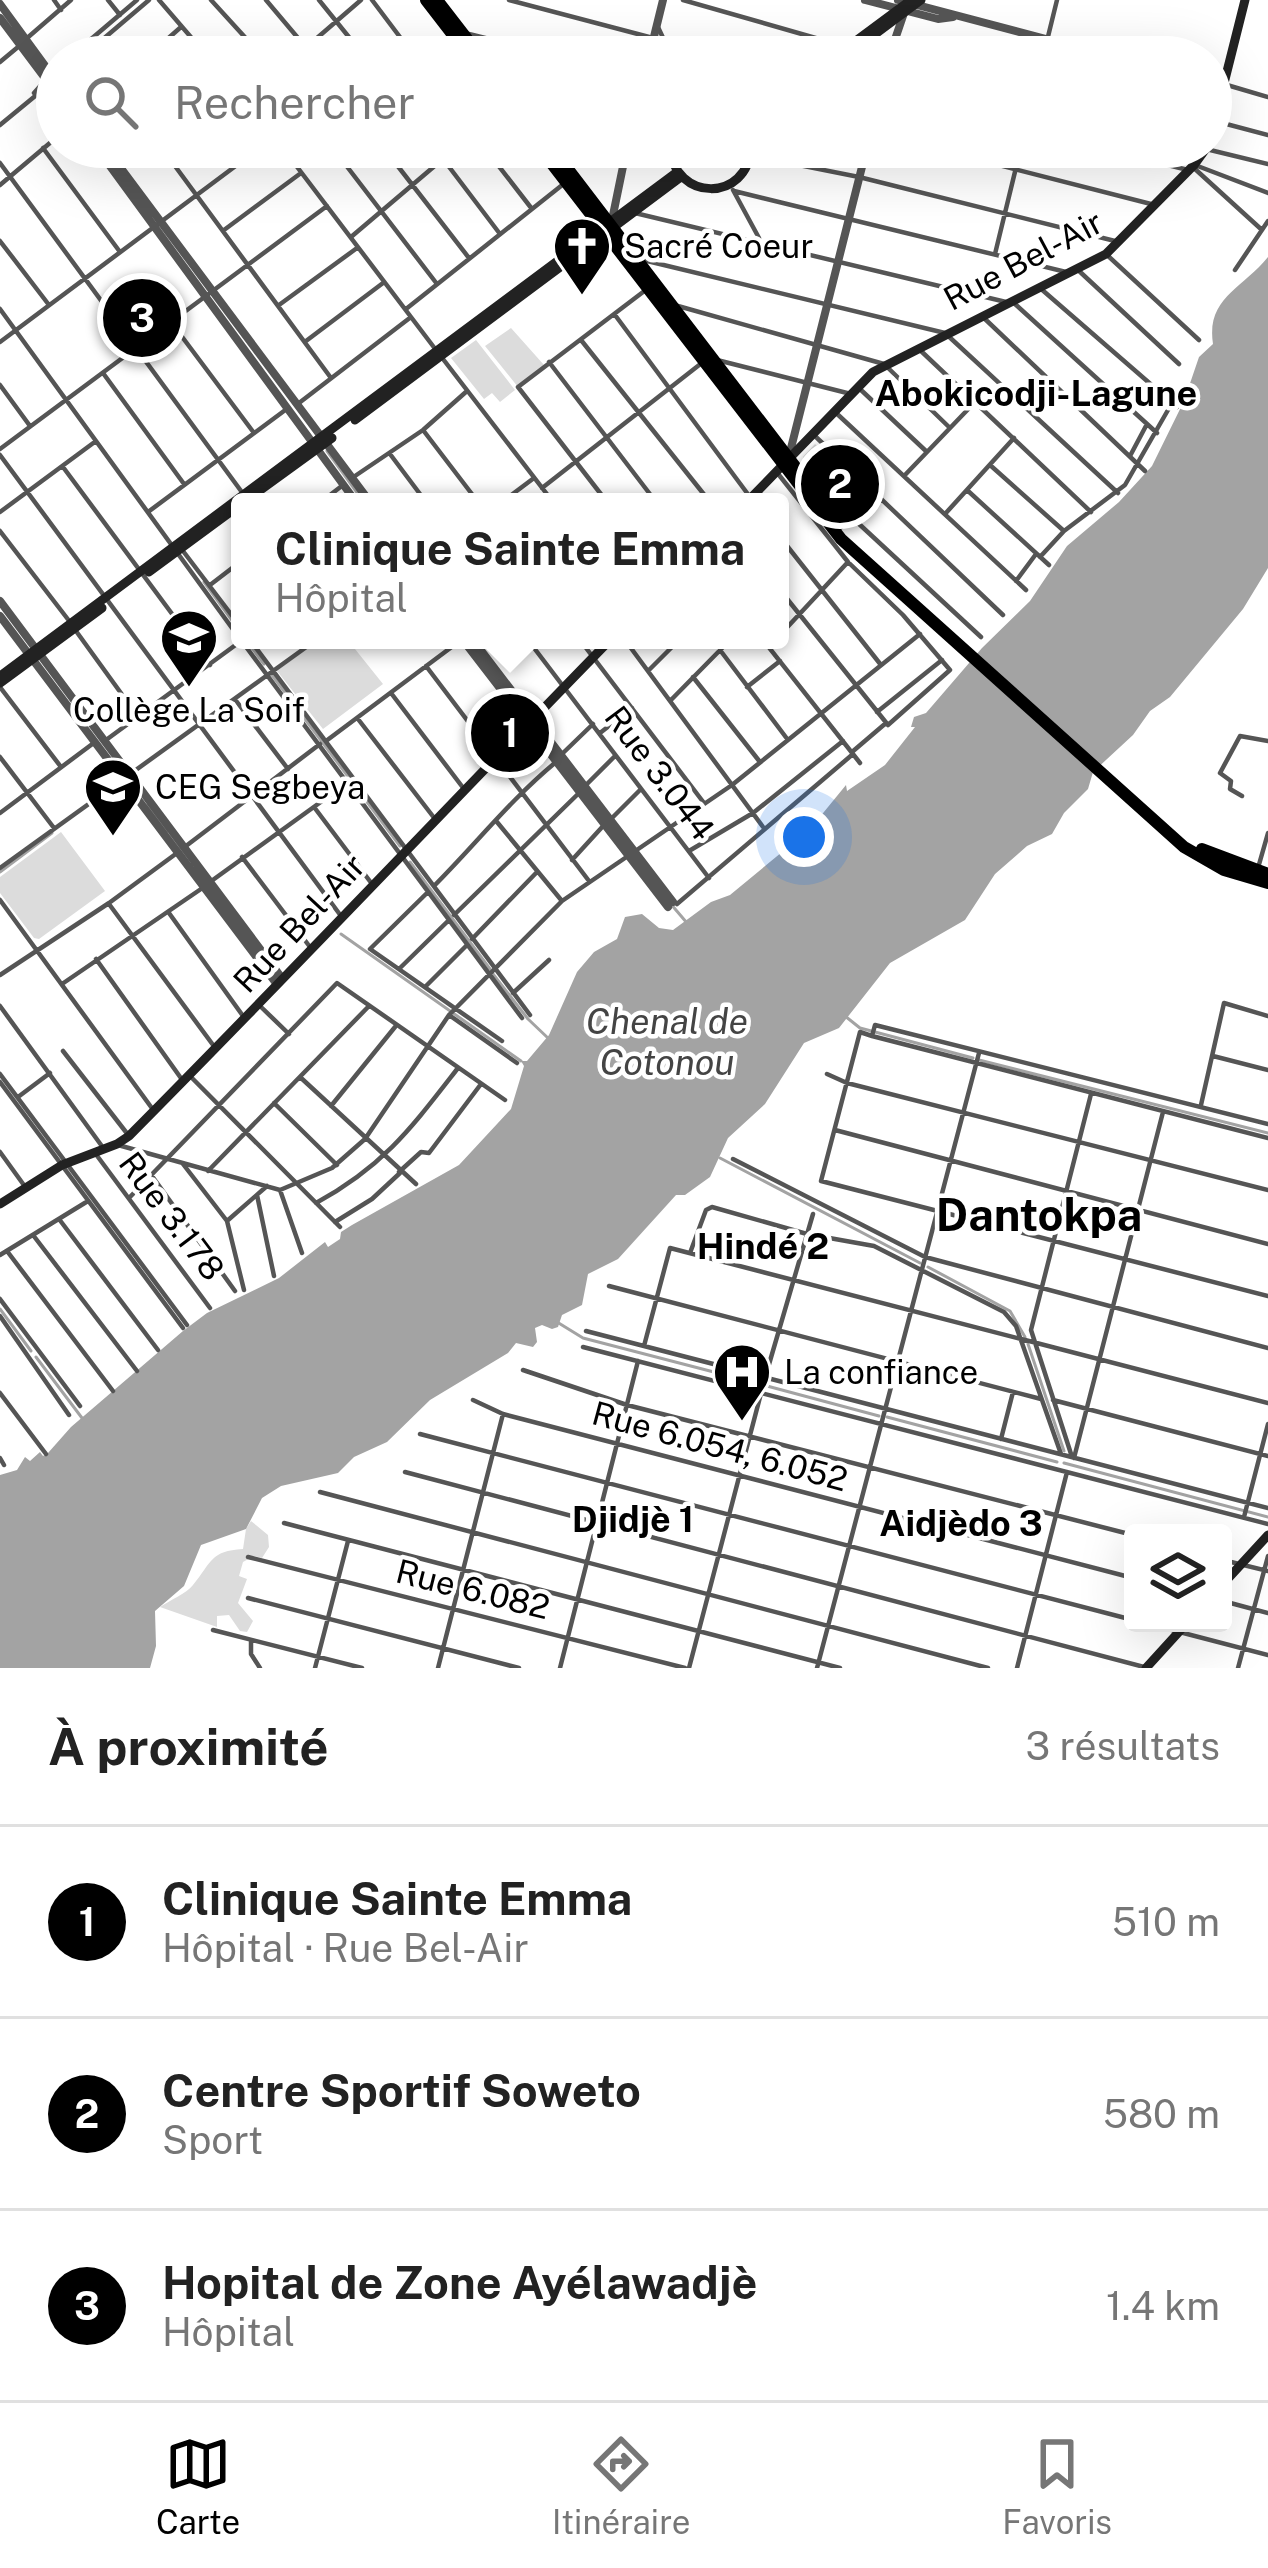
<!DOCTYPE html>
<html lang="fr">
<meta charset="utf-8">
<style>
:root{--surface:#fff;--page:#f6f6f6;--text:#222;--muted:#767676;--line:#e0e0e0;--accent:#000}
body{margin:0;font-family:"Public Sans",sans-serif;background:var(--page);color:var(--text)}
.controls{position:absolute;right:36px;bottom:36px;display:grid;overflow:hidden;border-radius:12px;box-shadow:0 12px 48px #0002}
.controls button{width:108px;height:108px;display:grid;place-items:center;padding:0;border:0;border-bottom:3px solid var(--line);background:var(--surface);color:var(--text);font:60px sans-serif}
.you{position:absolute;left:804px;top:837px;width:42px;height:42px;margin:-30px;border:9px solid #fff;border-radius:50%;background:#1a73e8;box-shadow:0 0 0 18px #1a73e833}
.badge{display:grid;place-items:center;width:78px;height:78px;border-radius:50%;background:var(--accent);color:#fff;font-size:39px;font-weight:700}
.pin{position:absolute;translate:-50% -50%;border:6px solid #fff;box-shadow:0 3px 12px #0006}
.popup{position:absolute;left:231px;top:493px;width:558px;height:156px;box-sizing:border-box;display:grid;place-content:center;border-radius:12px;background:var(--surface);filter:drop-shadow(0 3px 9px #0005);font-size:39px;white-space:nowrap;color:var(--muted)}
.popup b{font-size:45px;color:var(--text)}
.popup::after{content:'';position:absolute;left:50%;top:100%;margin-left:-24px;border:24px solid transparent;border-top-color:var(--surface)}
.list{margin:0;padding:0;list-style:none}
h2{display:flex;justify-content:space-between;align-items:center;height:156px;margin:0;padding:0 48px;font-size:51px}
h2 small{font-size:39px;font-weight:400;color:var(--muted)}
.list li{display:grid;grid-template-columns:78px 1fr auto;gap:36px;align-items:center;box-sizing:border-box;height:192px;padding:0 48px;border-top:3px solid var(--line)}
.list b{display:block;font-size:45px;white-space:nowrap}
.list p{margin:0;font-size:39px;white-space:nowrap;color:var(--muted)}
.list em{font-size:39px;font-style:normal;color:var(--muted)}
.icon{flex:none;width:66px;height:66px;fill:none;stroke:currentColor;stroke-width:2;stroke-linecap:round;stroke-linejoin:round}
.map{position:relative;flex:none;width:1268px;height:1668px;overflow:hidden}
.search{position:absolute;background:var(--surface);box-shadow:0 12px 48px #0002;left:36px;right:36px;top:36px;height:132px;display:flex;align-items:center;gap:30px;box-sizing:border-box;padding:0 42px;border-radius:66px;color:var(--muted);font-size:45px}
.sheet{height:732px;background:var(--surface)}
nav{display:flex;justify-content:space-around;align-items:center;box-sizing:border-box;height:168px;border-top:3px solid var(--line);background:var(--surface);font-size:33px;color:var(--muted)}
nav a{display:grid;justify-items:center;gap:6px}
nav .on{color:var(--accent)}
.map>svg:first-child{display:block}
</style>
<div class="map">
<svg width="1268" height="1668" viewBox="0 0 1268 1668">
<rect width="100%" height="100%" fill="#fff"/>
<path fill="#dcdcdc" d="M511 328 544 365 518 387 485 346Z
M476 340 515 390 500 402 492 393 484 399 451 358Z
M815 444 874 499 854 522 803 457Z
M318 640H345L351 644 383 684 323 729 277 671Z
M61 832 105 891 39 939 34 938 0 893V877Z
M251 1521 268 1535 269 1547 262 1558 254 1556 243 1562 239 1576 247 1579 238 1603 253 1621 247 1632 240 1631 229 1615 217 1616V1627L160 1607C170 1600 186 1594 193 1585 212 1562 210 1551 243 1549L246 1529Z"/>
<path fill="#a3a3a3" d="M1268 257V568L1243 609 1170 697 1150 711 1133 735 1093 772 1088 789 1064 813 1052 834 1027 846 995 874 965 920 890 963 839 1028 804 1043 765 1104 728 1138 710 1177 685 1195H676L618 1259 588 1274 582 1305 562 1315 558 1327 552 1329 542 1325 535 1328 537 1342 533 1347 516 1343 508 1353 430 1400 387 1442 354 1457 338 1473 281 1486 262 1498 246 1529 201 1545 184 1586 155 1611 156 1646 150 1668H0V1475L17 1470 25 1457 30 1461 40 1452 43 1456 48 1453 71 1427 183 1331 207 1313 279 1278 325 1242 328 1247 340 1239 341 1232 352 1225 459 1165 511 1109 524 1066 521 1061H527L549 1035 577 972 594 952 617 939 625 917 642 914 659 928 673 930 711 902 730 895 810 829 846 785 847 791 885 765 915 727H911L914 717 926 713 982 648 1030 601 1067 546 1119 502 1152 466 1184 401 1199 357 1213 344C1206 298 1242 289 1268 257Z"/>
<g fill="none" stroke-linecap="round" stroke-linejoin="round">
<path stroke="#a3a3a3" stroke-width="3" d="M327 451 364 502
M204 582 240 631
M246 640 264 664
M272 675 400 846
M148 805 167 831
M410 862 490 969
M0 872 52 833
M670 903 687 923
M231 917 258 953
M341 934 521 1061
M493 974 528 1019 549 1039
M845 1016 860 1028 973 1058
M979 1060 1268 1133
M720 1158 920 1263
M928 1267 1010 1311 1025 1337
M0 1309 31 1351
M557 1322 583 1338 760 1384
M1028 1344 1064 1451
M36 1357 82 1418
M767 1386 879 1416
M887 1417 1057 1462
M1064 1463 1268 1517"/>
<path stroke="#555" stroke-width="4.5" d="M54 0 61 10
M108 0 120 15
M159 0 208 57
M211 0 263 57
M266 0 314 57
M319 0 365 57
M372 0 415 57
M509 0 725 57
M683 0 847 47
M657 25 672 57
M469 34 563 57
M26 39 71 0
M861 49 915 57
M70 57 137 0
M82 57 149 0
M147 57 181 27
M295 57 361 0
M1043 57 1057 0
M0 62 18 47
M1227 85 1268 97
M34 93 57 67
M1215 121 1268 135
M0 125 51 83
M161 147 331 378
M282 147 436 350
M332 147 437 284
M383 147 469 258
M434 147 500 234
M484 147 532 209
M565 147 623 162
M928 147 1151 204
M1094 147 1188 170
M43 148 120 252
M1206 149 1268 164
M753 156 859 177 1115 241
M170 158 183 147
M0 163 244 495
M1195 165 1268 193
M1195 169 1262 230
M0 185 57 137
M733 190 759 238
M734 191 1066 272
M635 213 1006 302
M224 230 301 173
M351 237 457 147
M0 241 49 305
M995 254 1021 147
M1106 254 1199 340
M643 260 945 333 1118 493
M1078 270 1179 364
M1235 270 1268 221
M1040 288 1177 407
M1015 304 1157 433
M279 305 357 248
M678 306 884 364 950 428
M0 309 240 639
M406 309 566 182
M615 315 750 497
M985 319 1145 471
M171 322 254 433
M581 340 710 502
M306 341 383 283
M0 342 261 147
M921 351 1091 512
M443 359 553 502
M717 360 851 394
M549 362 656 502
M103 373 184 484
M0 385 30 426
M861 390 927 452
M299 403 411 317
M834 411 1026 590
M423 430 478 502
M816 437 1003 615
M0 449 327 206
M390 454 426 502
M0 455 341 916
M1130 456 1147 424
M990 465 1064 531
M63 467 210 665
M779 475 848 562 903 615 950 670 888 725 780 590
M904 476 975 402
M352 478 423 430 467 391
M542 488 703 362
M967 490 1049 565
M880 500 858 523 981 637
M321 502 343 485
M502 502 534 478
M607 502 518 387 647 289
M0 512 96 441
M148 512 288 408
M945 514 1014 438
M0 531 70 622
M780 537 881 665
M183 551 240 626
M1040 557 1064 531 1125 485 1172 403
M1016 581 1036 554
M210 585 240 562
M76 631 139 718
M780 635 848 562
M241 640 522 1018
M250 640 530 1015
M528 640 709 878
M580 640 704 803
M625 640 763 827
M763 640 860 763
M720 650 788 740
M426 666 589 881
M648 671 679 640
M693 677 760 762
M0 687 61 767
M747 687 780 661
M391 693 464 789
M670 701 730 640
M237 702 288 769
M877 712 942 660
M358 719 435 819
M600 733 632 708
M106 740 241 641
M326 741 461 640
M852 752 886 723
M563 753 593 724
M0 757 54 828
M585 786 615 756
M1242 796 1230 789 1231 781 1220 773 1240 736 1268 741
M314 807 372 884
M0 813 95 742
M610 820 640 790
M497 822 562 901
M186 846 320 744
M689 851 753 813 843 741
M242 857 310 947
M572 860 604 825
M0 868 316 640
M1258 868 1268 833
M210 882 347 783
M434 886C475 845 511 799 556 762
M428 892 370 949 502 1041
M0 900 154 1111
M109 904 216 1049
M677 904 853 754
M169 913 243 1016
M454 915 579 793
M472 939 537 872
M96 959 183 1081
M399 969 449 920
M0 975 109 903 177 853
M62 984 201 889
M425 987 467 945
M513 993 549 960
M259 1005 289 1034
M0 1006 104 1149
M449 1015 517 1063
M872 1036 860 1032 821 1181 1268 1296
M63 1051 129 1136
M1213 1056 1268 1070
M0 1074 187 1325
M827 1074 847 1083 1268 1190
M300 1077 416 1184
M192 1078 340 1227
M0 1082 183 1328
M18 1097 50 1073
M274 1103 337 1165
M1201 1105 1224 1003 1268 1016
M331 1106 395 1027
M1268 1124 875 1025 872 1036 1268 1138
M835 1130 1268 1244
M118 1145 280 1190 332 1168 365 1139 449 1015 562 901 732 785 920 634
M0 1152 26 1188
M95 1153 210 1308
M733 1159 925 1257 1268 1348
M183 1164 227 1221 244 1290
M208 1171 369 1006
M399 1172 421 1152 429 1153 481 1084
M152 1176 235 1291
M280 1190 302 1253
M257 1195 274 1276
M129 1198 337 983 505 1100
M316 1203C384 1166 412 1127 458 1068
M59 1219 158 1350
M227 1221 267 1186
M335 1222 372 1199 400 1173
M33 1235 137 1371
M7 1251 113 1391
M690 1253 706 1210 712 1207 807 1234 874 1246 1004 1312 1016 1326 1061 1454
M0 1255 88 1201
M609 1286 1041 1399
M0 1299 80 1406
M0 1316 69 1415
M586 1331 1268 1508
M644 1346 670 1248 1268 1403
M583 1347 1268 1524
M523 1370 627 1405 1133 1535
M0 1393 46 1454
M473 1400 503 1414 1133 1578
M1053 1400 1268 1456
M420 1434 1133 1620
M1001 1439 1013 1392
M1072 1457 1031 1330 1091 1094
M0 1458 4 1465
M1074 1458 1163 1112
M405 1472 1144 1667
M320 1492 988 1668
M1244 1517 1268 1424
M284 1523 840 1668
M248 1557 685 1668
M1223 1560 1268 1571
M248 1598 519 1668
M1223 1601 1268 1613
M1145 1623 1268 1655
M213 1630 362 1668
M251 1641V1654L260 1668
M315 1668 348 1541
M438 1668 503 1414
M560 1668 638 1361
M689 1668 765 1378 813 1214
M817 1668 979 1053
M1017 1668 1067 1472
M1238 1668 1268 1556"/>
<path stroke="#555" stroke-width="8" d="M865 0 938 19 953 17
M898 0 1114 57
M0 4 57 82
M0 18 57 94
M649 57 663 0
M889 57 904 13
M1211 81 1224 84
M96 147 356 502
M105 147 370 502
M612 220 627 147
M789 456 867 147
M0 601 281 977
M0 616 276 983
M463 640 668 907
M473 640 673 902"/>
<path stroke="#222" stroke-width="9" d="M854 50 921 0
M834 57 911 0
M1211 135 1245 0
M670 147C674 202 748 203 751 147
M355 420 681 177
M244 502 332 438
M747 502 873 372 1106 254 1194 165 1207 147
M149 572 240 505
M0 676 677 172
M0 683 102 608
M0 1204 62 1165 117 1144 129 1136C291 973 449 805 610 640
M1223 1584 1268 1535
M1146 1668 1187 1623"/>
<path stroke="#000" stroke-width="12" d="M426 0 470 57
M437 0 481 57
M539 147 841 539 1184 847 1224 870 1268 883
M551 147 839 524
M1202 849 1268 874"/>
</g>
<defs>
<g id="church-pin" transform="scale(3)"><path d="M0 17L-7.5 6A9.5 9.5 0 1 1 7.5 6Z" fill="#000" stroke="#fff"/><path d="M-1.2-6h2.4v3.5h3.3v2.4h-3.3V6h-2.4V-.1h-3.3v-2.4h3.3Z" fill="#fff"/></g>
<g id="university-pin" transform="scale(3)"><path d="M0 17L-7.5 6A9.5 9.5 0 1 1 7.5 6Z" fill="#000" stroke="#fff"/><path d="M0-5L7-2L0 1L-7-2ZM-4 1L0 2.5L4 1V4Q0 6-4 4Z" fill="#fff"/></g>
<g id="hospital-pin" transform="scale(3)"><path d="M0 17L-7.5 6A9.5 9.5 0 1 1 7.5 6Z" fill="#000" stroke="#fff"/><path d="M-5-5h3v3.5h4V-5h3V5h-3V1.5h-4V5h-3Z" fill="#fff"/></g>
</defs>
<g fill-rule="evenodd">
<use href="#church-pin" x="582" y="246"/>
<use href="#university-pin" x="189" y="638"/>
<use href="#university-pin" x="113" y="787"/>
<use href="#hospital-pin" x="742" y="1372"/>
</g>
<g text-anchor="middle" dominant-baseline="central" stroke-width="9" stroke-linejoin="round" paint-order="stroke">
<g font-size="33" fill="#000" stroke="#fff" text-anchor="start">
<text x="624" y="246">Sacré Coeur</text>
<text x="189" y="710" text-anchor="middle">Collège La Soif</text>
<text x="155" y="787">CEG Segbeya</text>
<text x="784" y="1372">La confiance</text>
</g>
<g font-size="33" fill="#000" stroke="#fff">
<text transform="translate(1023 260) rotate(-28)">Rue Bel-Air</text>
<text transform="translate(660 773) rotate(53)">Rue 3.044</text>
<text transform="translate(299 923) rotate(-47)">Rue Bel-Air</text>
<text transform="translate(172 1216) rotate(53)">Rue 3.178</text>
<text transform="translate(720 1446) rotate(15)">Rue 6.054, 6.052</text>
<text transform="translate(473 1589) rotate(14)">Rue 6.082</text>
</g>
<g font-size="36" font-weight="bold" fill="#000" stroke="#fff">
<text x="1036" y="393">Abokicodji-Lagune</text>
<text x="763" y="1246">Hindé 2</text>
<text x="633" y="1519">Djidjè 1</text>
<text x="961" y="1523">Aidjèdo 3</text>
</g>
<g font-size="36" font-style="italic" fill="#444" stroke="#fff">
<text x="667" y="1021">Chenal de<tspan x="667" dy="41">Cotonou</tspan></text>
</g>
<g font-size="45" font-weight="bold" fill="#000" stroke="#fff">
<text x="1039" y="1214">Dantokpa</text>
</g>
</g>
</svg>
<div class="controls">
<button><svg class="icon" aria-label="layers" viewBox="0 0 24 24"><path d="M12 4l9 5-9 5-9-5zM3 14l9 5 9-5"/></svg></button>
</div>
<div class="you"></div>
<div class="pin badge" style="left:510px;top:733px">1</div>
<div class="popup"><b>Clinique Sainte Emma</b>Hôpital</div>
<div class="pin badge" style="left:840px;top:484px">2</div>
<div class="pin badge" style="left:142px;top:318px">3</div>
<div class="search"><svg class="icon" aria-label="search" viewBox="0 0 24 24"><circle cx="10" cy="10" r="6"/><path d="M15 15l6 6"/></svg>Rechercher</div>
</div>
<section class="sheet">
<h2>À proximité<small>3 résultats</small></h2>
<ul class="list">
<li><span class="badge">1</span><div><b>Clinique Sainte Emma</b><p>Hôpital · Rue Bel-Air</p></div><em>510 m</em></li>
<li><span class="badge">2</span><div><b>Centre Sportif Soweto</b><p>Sport</p></div><em>580 m</em></li>
<li><span class="badge">3</span><div><b>Hopital de Zone Ayélawadjè</b><p>Hôpital</p></div><em>1.4 km</em></li>
</ul>
</section>
<nav>
<a class="on"><svg class="icon" aria-label="map" viewBox="0 0 24 24"><path d="M3 6l6-2 6 2 6-2v14l-6 2-6-2-6 2zM9 4v14M15 6v14"/></svg>Carte</a>
<a><svg class="icon" aria-label="directions" viewBox="0 0 24 24"><path d="M12 3l9 9-9 9-9-9zM9 14v-3h6M13 9l2 2-2 2"/></svg>Itinéraire</a>
<a><svg class="icon" aria-label="saved" viewBox="0 0 24 24"><path d="M7 4h10v16l-5-4-5 4z"/></svg>Favoris</a>
</nav>
